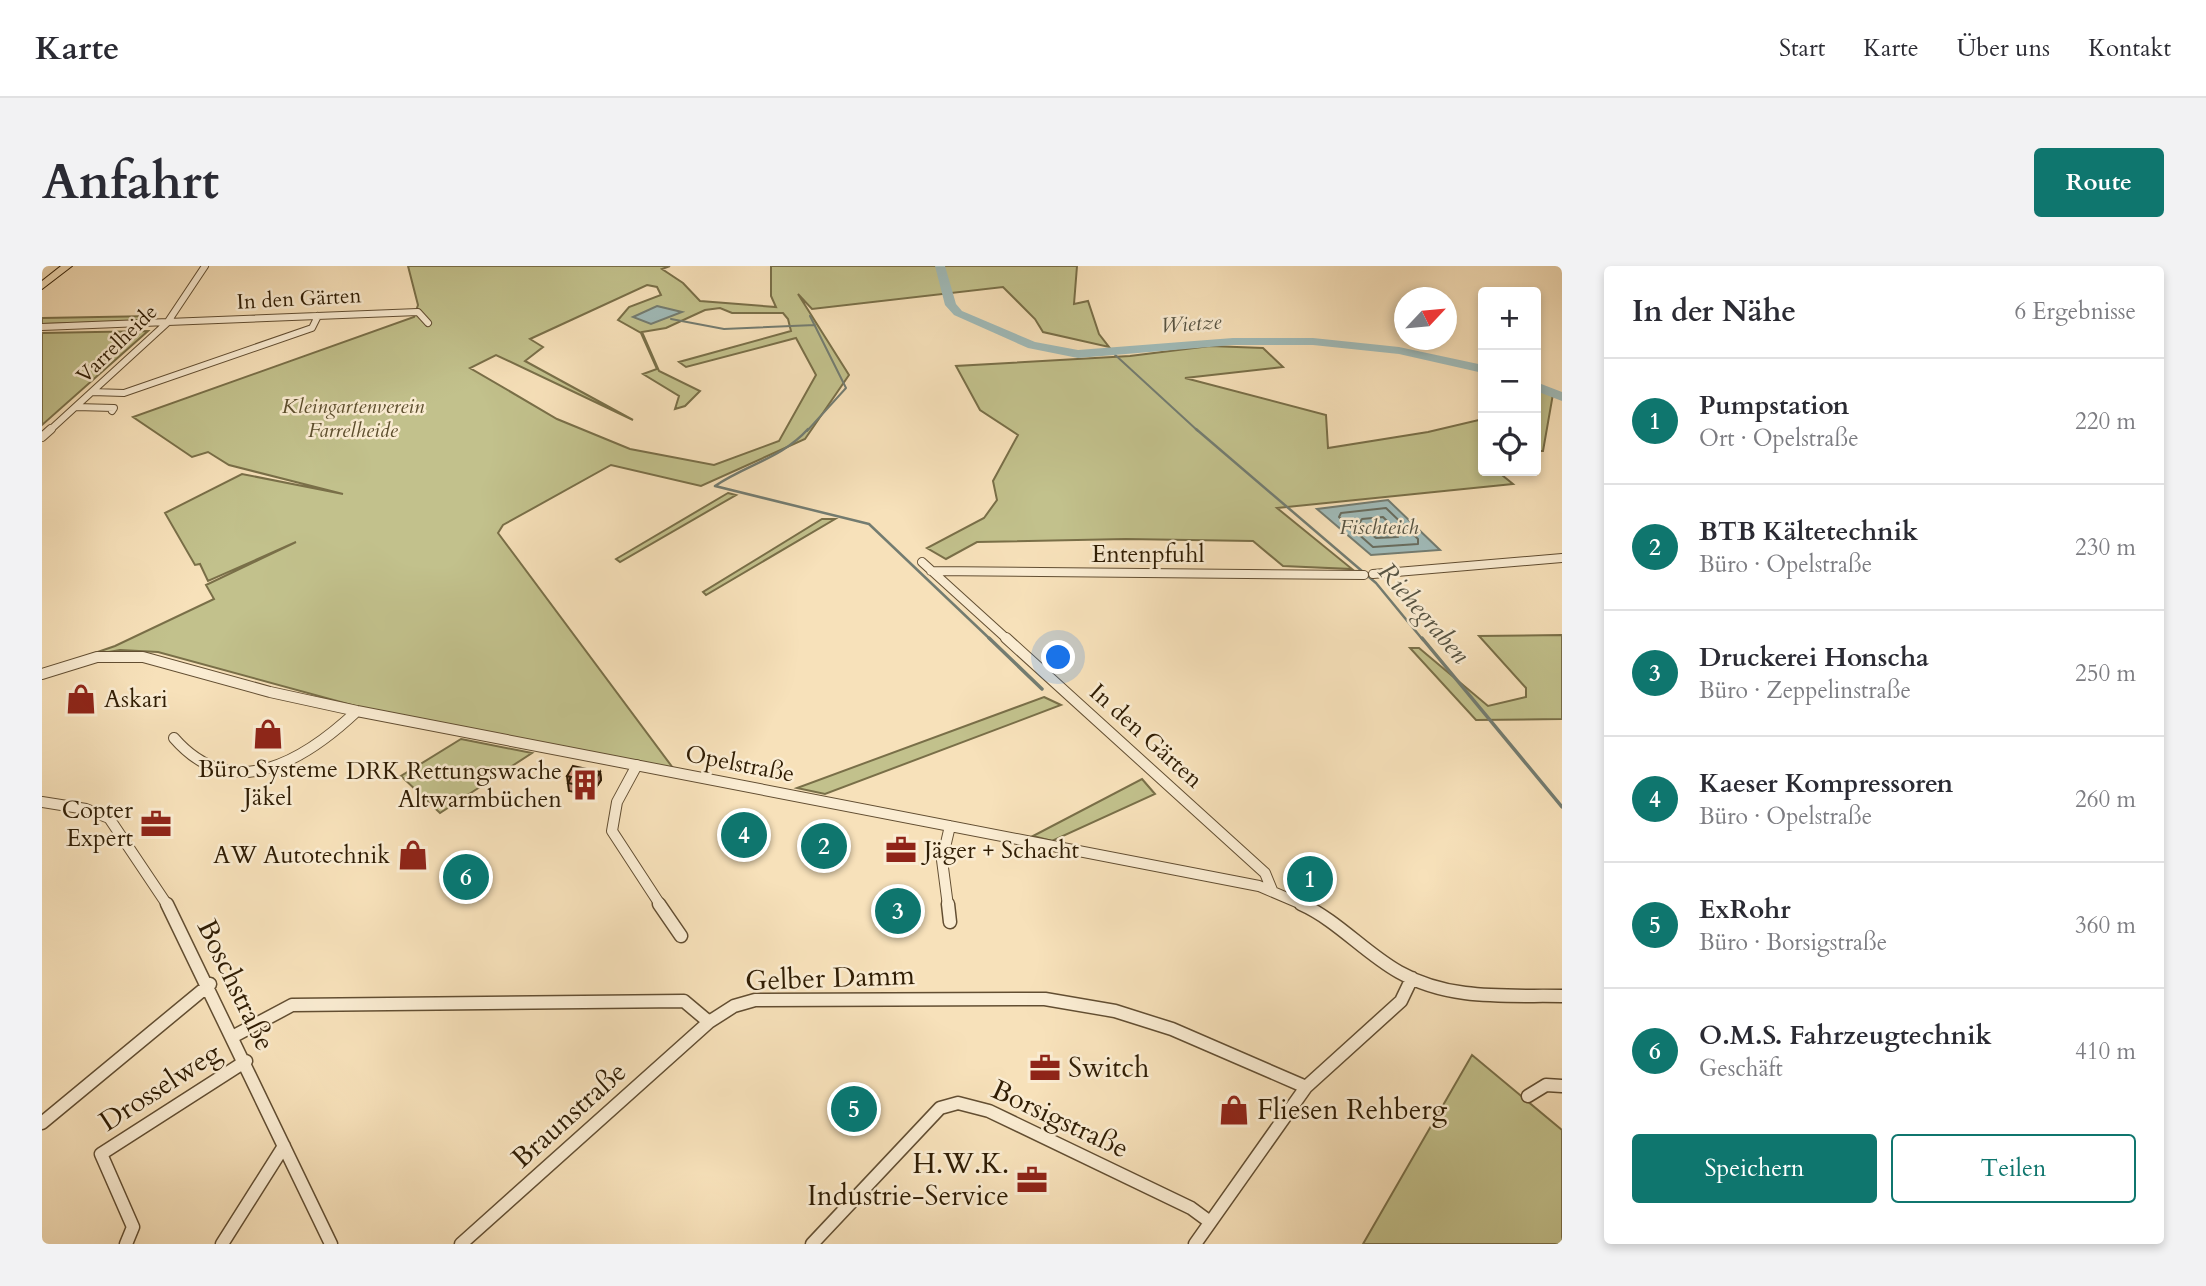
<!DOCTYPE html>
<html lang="de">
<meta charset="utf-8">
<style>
:root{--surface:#fff;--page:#f2f2f3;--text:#2b2b33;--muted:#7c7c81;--line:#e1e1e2;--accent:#0f766e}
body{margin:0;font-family:Cardo,serif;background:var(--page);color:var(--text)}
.controls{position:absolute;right:21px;top:21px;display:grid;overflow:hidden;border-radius:7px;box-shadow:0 4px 10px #0003}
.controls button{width:63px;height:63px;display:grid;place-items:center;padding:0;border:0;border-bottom:2px solid var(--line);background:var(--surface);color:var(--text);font:35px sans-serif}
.compass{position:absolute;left:1352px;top:21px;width:63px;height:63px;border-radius:50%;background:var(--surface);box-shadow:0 4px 10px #0003;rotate:64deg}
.you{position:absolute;left:1017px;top:392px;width:24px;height:24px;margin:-18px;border:5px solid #fff;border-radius:50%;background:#1a73e8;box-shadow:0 0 0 10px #1a73e833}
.badge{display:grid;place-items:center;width:46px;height:46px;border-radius:50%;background:var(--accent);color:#fff;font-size:23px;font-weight:700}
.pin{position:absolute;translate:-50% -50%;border:4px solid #fff;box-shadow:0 2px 7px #0006}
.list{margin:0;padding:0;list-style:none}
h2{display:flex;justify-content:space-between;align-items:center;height:91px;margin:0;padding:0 28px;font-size:30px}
h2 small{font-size:23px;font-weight:400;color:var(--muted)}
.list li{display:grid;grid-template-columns:46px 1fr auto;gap:21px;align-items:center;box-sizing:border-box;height:126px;padding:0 28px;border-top:2px solid var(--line)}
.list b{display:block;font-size:26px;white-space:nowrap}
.list p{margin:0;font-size:23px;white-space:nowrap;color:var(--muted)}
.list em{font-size:23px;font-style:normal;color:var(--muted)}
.actions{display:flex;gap:14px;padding:21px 28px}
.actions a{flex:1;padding:16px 0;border:2px solid var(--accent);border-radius:7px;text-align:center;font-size:24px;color:var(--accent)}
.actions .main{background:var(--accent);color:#fff}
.icon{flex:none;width:38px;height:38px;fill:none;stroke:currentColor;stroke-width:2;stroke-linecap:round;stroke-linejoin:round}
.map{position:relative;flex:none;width:1520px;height:978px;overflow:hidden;border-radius:7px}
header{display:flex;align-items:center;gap:42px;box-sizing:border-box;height:98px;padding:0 35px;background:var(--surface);border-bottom:2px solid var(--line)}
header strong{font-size:33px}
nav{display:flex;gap:38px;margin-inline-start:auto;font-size:24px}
.intro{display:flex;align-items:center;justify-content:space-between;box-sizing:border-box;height:168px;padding:0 42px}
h1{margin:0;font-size:49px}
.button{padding:18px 32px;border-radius:7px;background:var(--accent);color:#fff;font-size:24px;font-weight:700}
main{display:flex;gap:42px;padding:0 42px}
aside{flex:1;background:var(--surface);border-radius:7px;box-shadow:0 4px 10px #0003}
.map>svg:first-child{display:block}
</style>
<header>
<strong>Karte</strong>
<nav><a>Start</a><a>Karte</a><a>Über uns</a><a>Kontakt</a></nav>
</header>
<div class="intro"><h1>Anfahrt</h1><a class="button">Route</a></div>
<main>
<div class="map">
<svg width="1520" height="978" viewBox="0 0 1520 978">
<rect width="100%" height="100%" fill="#f7e1ba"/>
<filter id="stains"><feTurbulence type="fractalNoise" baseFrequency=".00286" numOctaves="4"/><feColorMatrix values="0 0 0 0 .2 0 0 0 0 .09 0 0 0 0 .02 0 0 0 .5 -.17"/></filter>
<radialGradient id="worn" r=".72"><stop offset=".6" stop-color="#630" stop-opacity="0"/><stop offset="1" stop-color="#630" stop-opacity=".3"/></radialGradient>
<path fill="#c2c18c" stroke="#796f48" stroke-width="2" fill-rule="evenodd" d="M366 0H628L620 3 641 17 658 35 734 41 729 30V0H1035L1032 38 1046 35 1057 68 1067 81 1001 66 993 53 961 21 770 43 756 28 807 109 763 173 659 220 569 199 461 259 456 267 631 502 328 444 116 386 78 384 44 390 73 380 172 333 164 319 254 276 166 315 158 298 153 299 123 247 200 208 301 228 187 199 166 186 150 191 91 151 372 51 376 39ZM605 19 615 21 619 29 587 41 576 54 599 67 615 103 601 108 637 130 633 143 643 140 658 125 617 105 600 66 624 62 663 44 678 42 690 47H741L746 53 749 65 637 96 644 101 754 72 774 109 737 175 672 199 588 183 515 153 428 102 454 89 591 154 483 95 501 81 488 73Z
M111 50 107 55 0 58V52Z
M106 65 0 159V67Z
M1168 80 1221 82 1241 101 1143 112 1284 149 1286 182 1386 166 1441 153V205H1455L1471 218 1235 242 1310 303 1241 300 1211 275 1084 273 935 276 904 293 885 282 942 252 955 234 951 215 976 169 938 144 914 100 1088 90Z
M1494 122 1511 128 1501 185H1494Z
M686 227 694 229 578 296 574 293Z
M780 253H793L664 329 661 326Z
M1520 369V453L1434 454 1368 382H1377L1446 440 1484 431V422L1437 370Z
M1002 431 1019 439 783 528 755 522Z
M419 473 490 487 398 547 359 510Z
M1100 513 1113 528 1010 575 991 570Z
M1430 789 1520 864V978H1321Z"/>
<path fill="#a0bbb9" stroke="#737c71" stroke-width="2" d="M615 40 640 46 609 58 591 51Z
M1346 234 1398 284 1329 289 1275 243Z"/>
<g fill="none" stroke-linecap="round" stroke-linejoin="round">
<path stroke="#686c5e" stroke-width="2" d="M1344 242 1376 273V278L1331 281 1297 251 1299 247Z
M1341 251 1356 266V271L1334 272 1317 258 1320 253Z"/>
<path stroke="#737c71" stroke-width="2" d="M629 53 682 63 773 59
M1070 86 1156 165
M765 165 804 122 768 50"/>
<path stroke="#737c71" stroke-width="2.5" d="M1154 163 1334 317 1381 374
M673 220 827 258 949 374
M673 220C706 198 740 192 766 163"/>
<path stroke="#737c71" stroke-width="3.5" d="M947 372 1000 423
M1380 372 1520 541"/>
<path fill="#a0bbb9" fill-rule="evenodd" d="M893 0H903L914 38 920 45 993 76 1036 84 1191 72H1271L1357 81 1441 99V107L1357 88 1271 79H1191L1036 92 986 82 912 49 903 39Z
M1494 116 1520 126V135L1494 125Z"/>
<g stroke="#624e32" stroke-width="8">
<path id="street-far3" d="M0 61 376 46 386 57
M50 126 82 127 270 62 276 50
M34 141 72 142 70 145
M7 165 125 57 163 0"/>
</g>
<g stroke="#624e32" stroke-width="10">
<path id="street-far2" d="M0 171 9 163
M880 296 966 374
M889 305 1322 309
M1331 308 1520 292"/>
</g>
<g stroke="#624e32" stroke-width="12">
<path id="street-far1" d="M964 372 1223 607 1230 624
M0 408 55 391H101L228 426 315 445 1217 620 1264 640
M132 472C191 540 264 493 315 445
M595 499 575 536 570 565 619 640
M0 536 44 543 67 552 126 640
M906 640 900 594 908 560"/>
</g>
<g stroke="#624e32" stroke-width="15">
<path id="street" d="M125 638 289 978
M617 638 639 670
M906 638 908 656
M1259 638C1295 654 1323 687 1357 706 1408 735 1464 729 1520 730
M192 770 250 739 642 735 667 756
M1486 830 1504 819 1520 820
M0 857 168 718
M84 978 91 961 59 888 204 795
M180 978 242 880
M419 978 667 756 692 740 713 734 1003 733 1073 745 1130 763 1264 821
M770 978 898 842 916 837 947 845 1149 942 1168 956
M1153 978 1264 821 1359 735 1370 712"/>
</g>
<g stroke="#301d04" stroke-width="2">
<path id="highway" d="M19 0H30L0 23V15Z"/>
</g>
<use href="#street-far3" stroke="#faecd2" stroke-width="6"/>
<use href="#street-far2" stroke="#faecd2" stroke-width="8"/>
<use href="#street-far1" stroke="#faecd2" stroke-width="10"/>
<use href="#street" stroke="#faecd2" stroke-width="12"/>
<use href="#highway" fill="#f7e1ba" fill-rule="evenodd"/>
</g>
<path fill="#bc8674" stroke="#301d04" stroke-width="2" d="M558 506 559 514 549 529 527 525 525 510Z
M1259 601 1286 608 1282 617 1270 623 1255 610Z"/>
<path fill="#996d5e" stroke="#301d04" stroke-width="2" d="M558 506 559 514 549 529 548 521Z
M1286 608 1282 617 1270 623 1274 615Z"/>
<path fill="#db9c87" stroke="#301d04" stroke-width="2" d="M531 500 558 506 548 521 526 517 529 511 525 510Z
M1271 595 1286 608 1274 615 1259 601Z"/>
<defs>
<g id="shop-bare" transform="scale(2.415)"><path d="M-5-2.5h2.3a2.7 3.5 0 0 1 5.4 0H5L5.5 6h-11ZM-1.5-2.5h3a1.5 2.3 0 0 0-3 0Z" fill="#8f2418" stroke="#faecd2" stroke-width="2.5" paint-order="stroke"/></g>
<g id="building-bare" transform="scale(2.415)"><path d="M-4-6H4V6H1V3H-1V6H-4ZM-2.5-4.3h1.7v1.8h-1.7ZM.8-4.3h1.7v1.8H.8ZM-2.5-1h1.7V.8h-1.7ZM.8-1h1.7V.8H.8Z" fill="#8f2418" stroke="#faecd2" stroke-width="2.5" paint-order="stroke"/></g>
<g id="office-bare" transform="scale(2.415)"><path d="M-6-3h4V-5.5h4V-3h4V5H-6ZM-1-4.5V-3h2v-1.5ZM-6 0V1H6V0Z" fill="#8f2418" stroke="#faecd2" stroke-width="2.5" paint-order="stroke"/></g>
</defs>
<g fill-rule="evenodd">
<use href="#shop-bare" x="39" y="433"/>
<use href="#shop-bare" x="226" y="468"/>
<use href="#building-bare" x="543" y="519"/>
<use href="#office-bare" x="114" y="558"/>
<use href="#office-bare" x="859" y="584"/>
<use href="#shop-bare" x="371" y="589"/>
<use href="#office-bare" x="1003" y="802"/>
<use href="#shop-bare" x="1192" y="844"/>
<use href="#office-bare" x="990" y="914"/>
</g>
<g text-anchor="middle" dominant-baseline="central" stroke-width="5" stroke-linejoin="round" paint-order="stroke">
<g font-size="21" fill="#301d04" stroke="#faecd2">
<text transform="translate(257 33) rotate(-3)">In den Gärten</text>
<text transform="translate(75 78) rotate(-44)">Varrelheide</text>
</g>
<g font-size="21" font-style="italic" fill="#575443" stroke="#faecd2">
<text transform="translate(1149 58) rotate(-4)">Wietze</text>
<text x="1337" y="261">Fischteich</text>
</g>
<g font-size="21" font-style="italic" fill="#5c4e2d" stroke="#faecd2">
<text x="311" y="140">Kleingartenverein<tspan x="311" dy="24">Farrelheide</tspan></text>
</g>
<g font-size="24" fill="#301d04" stroke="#faecd2">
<text x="1106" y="288">Entenpfuhl</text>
<text transform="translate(1104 470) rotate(42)">In den Gärten</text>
<text transform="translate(698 498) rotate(11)">Opelstraße</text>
</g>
<g font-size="24" fill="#301d04" stroke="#faecd2" text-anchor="end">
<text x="62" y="433" text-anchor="start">Askari</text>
<text x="226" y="503" text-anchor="middle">Büro Systeme<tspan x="226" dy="28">Jäkel</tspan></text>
<text x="520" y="505">DRK Rettungswache<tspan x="520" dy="28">Altwarmbüchen</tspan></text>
<text x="91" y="544">Copter<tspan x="91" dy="28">Expert</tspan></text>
<text x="882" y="584" text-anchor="start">Jäger + Schacht</text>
<text x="348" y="589">AW Autotechnik</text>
</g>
<g font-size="26" font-style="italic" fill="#575443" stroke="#faecd2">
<text transform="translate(1382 347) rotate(49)">Riehegraben</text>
</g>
<g font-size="28" fill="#301d04" stroke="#faecd2">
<text transform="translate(788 712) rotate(-2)">Gelber Damm</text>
<text transform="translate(194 719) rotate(64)">Boschstraße</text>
<text transform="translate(118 821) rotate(-33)">Drosselweg</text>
<text transform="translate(527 849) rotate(-42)">Braunstraße</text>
<text transform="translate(1018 853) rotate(25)">Borsigstraße</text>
</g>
<g font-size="28" fill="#301d04" stroke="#faecd2" text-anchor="start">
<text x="1026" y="802">Switch</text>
<text x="1215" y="844">Fliesen Rehberg</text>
<text x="967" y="898" text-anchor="end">H.W.K.<tspan x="967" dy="32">Industrie-Service</tspan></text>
</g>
</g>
<rect width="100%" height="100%" filter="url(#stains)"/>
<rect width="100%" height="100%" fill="url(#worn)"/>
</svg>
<div class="controls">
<button>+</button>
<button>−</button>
<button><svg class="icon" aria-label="locate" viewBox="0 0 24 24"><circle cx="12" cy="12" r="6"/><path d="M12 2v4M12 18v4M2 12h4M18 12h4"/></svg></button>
</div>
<svg class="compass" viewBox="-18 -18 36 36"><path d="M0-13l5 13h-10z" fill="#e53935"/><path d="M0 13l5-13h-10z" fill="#7c7c81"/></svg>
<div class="you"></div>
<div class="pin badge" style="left:1268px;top:613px">1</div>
<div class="pin badge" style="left:782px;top:580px">2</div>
<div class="pin badge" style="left:856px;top:645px">3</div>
<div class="pin badge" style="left:702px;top:569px">4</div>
<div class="pin badge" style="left:812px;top:843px">5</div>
<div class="pin badge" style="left:424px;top:611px">6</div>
</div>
<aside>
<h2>In der Nähe<small>6 Ergebnisse</small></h2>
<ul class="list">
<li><span class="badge">1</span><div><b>Pumpstation</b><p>Ort · Opelstraße</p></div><em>220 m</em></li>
<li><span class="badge">2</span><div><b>BTB Kältetechnik</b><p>Büro · Opelstraße</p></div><em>230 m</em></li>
<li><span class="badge">3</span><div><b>Druckerei Honscha</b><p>Büro · Zeppelinstraße</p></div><em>250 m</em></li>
<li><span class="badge">4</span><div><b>Kaeser Kompressoren</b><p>Büro · Opelstraße</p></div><em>260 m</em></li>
<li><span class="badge">5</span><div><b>ExRohr</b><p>Büro · Borsigstraße</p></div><em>360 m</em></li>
<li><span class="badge">6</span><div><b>O.M.S. Fahrzeugtechnik</b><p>Geschäft</p></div><em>410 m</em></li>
</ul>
<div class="actions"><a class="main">Speichern</a><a>Teilen</a></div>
</aside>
</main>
